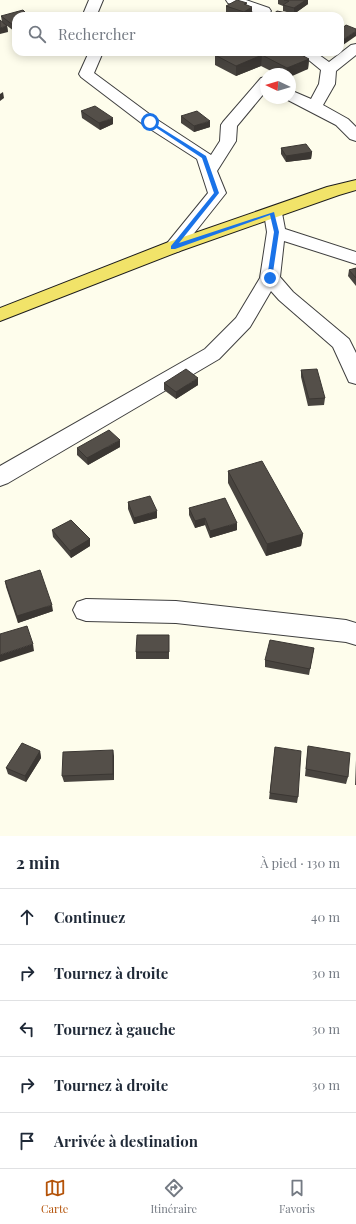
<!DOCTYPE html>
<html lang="fr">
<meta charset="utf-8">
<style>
:root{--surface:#fff;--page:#f6f6f7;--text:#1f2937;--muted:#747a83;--line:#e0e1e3;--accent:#b45309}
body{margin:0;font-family:"Playfair Display",serif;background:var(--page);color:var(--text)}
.compass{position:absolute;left:260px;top:68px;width:36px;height:36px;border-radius:50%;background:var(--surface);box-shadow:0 2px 10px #0003;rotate:274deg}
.stop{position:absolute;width:12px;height:12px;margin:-9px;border:3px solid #1a73e8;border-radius:50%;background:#fff}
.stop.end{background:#1a73e8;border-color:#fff;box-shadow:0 1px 4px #0008}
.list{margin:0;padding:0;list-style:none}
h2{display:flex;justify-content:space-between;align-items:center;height:52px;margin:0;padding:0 16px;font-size:17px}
h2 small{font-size:13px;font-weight:400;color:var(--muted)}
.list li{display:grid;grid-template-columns:26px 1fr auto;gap:12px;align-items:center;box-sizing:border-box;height:56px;padding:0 16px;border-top:1px solid var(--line)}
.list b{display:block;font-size:15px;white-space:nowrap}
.list em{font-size:13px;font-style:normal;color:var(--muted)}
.icon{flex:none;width:22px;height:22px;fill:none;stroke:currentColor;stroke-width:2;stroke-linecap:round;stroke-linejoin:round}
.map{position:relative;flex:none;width:356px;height:836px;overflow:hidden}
.search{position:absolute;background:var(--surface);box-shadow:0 2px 10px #0003;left:12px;right:12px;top:12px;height:44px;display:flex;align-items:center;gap:10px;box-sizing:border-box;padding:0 14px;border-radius:12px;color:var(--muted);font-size:15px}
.sheet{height:332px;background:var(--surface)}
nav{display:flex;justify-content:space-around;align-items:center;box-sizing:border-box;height:56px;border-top:1px solid var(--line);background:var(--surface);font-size:11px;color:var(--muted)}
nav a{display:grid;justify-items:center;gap:2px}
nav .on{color:var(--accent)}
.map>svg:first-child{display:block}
</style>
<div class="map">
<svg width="356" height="836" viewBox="0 0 356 836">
<rect width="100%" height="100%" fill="#fefdec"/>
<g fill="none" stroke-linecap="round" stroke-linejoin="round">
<g stroke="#3f3f3f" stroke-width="2">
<path id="minor" d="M89 0H103L98 12 99 16H85L84 12Z
M226 0H246L269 8 271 11 267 16H253L256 13 228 3Z
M356 44V55L336 71 335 84 323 105 348 119 356 127V141L350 139 336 125 284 98H290V90L311 99 319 84 321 70 299 52H315L329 62 351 45Z
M89 52H103L94 73 156 119 211 155 220 141 221 125 223 122 261 78 266 77V91L237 126 236 141 217 171 226 193 180 251 173 253 166 251 164 247 208 193 197 159 144 125 81 77 79 74Z
M273 208 279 209 282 213 285 229 356 252V264L284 241 280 277 293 292 349 339 356 353V384L349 382 333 347 279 300 271 291 250 327 219 359 8 483 0 486V466L205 349 236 318 260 278 267 232 264 213 267 209Z
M86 599 176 601 346 620 356 623V645L346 642 176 623 86 621 77 618 73 610 77 602Z"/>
</g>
<g stroke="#1d1d1d" stroke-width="2">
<path id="major" d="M356 180V190L339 195 180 251 0 321V308L166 243 327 187Z"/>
</g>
<use href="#minor" fill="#fff" fill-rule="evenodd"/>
<use href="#major" fill="#f1e369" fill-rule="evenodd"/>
</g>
<path fill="#48443f" d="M278 0H308V4L294 14 283 11V6L278 4Z
M247 3 246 5 252 13 247 16H238L226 12V6Z
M1 16H16V31H14L6 25 7 26 8 32 2 22Z
M346 25 343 45 340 44V30Z
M221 52 309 59 308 69 290 74H277L261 66 236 76 215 65V55Z
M81 111 113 124 100 130 82 118Z
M181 116 210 127 194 132 181 123Z
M281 148 312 152 311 159 286 162 281 154Z
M356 268V286L348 276 349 270Z
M301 370 325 398 324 405 308 406 301 377Z
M164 383 198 385 176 399 164 390Z
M120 447 88 465 77 455V448Z
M228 471 303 534 301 546 266 556 228 483Z
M128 502 157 518 134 524 128 509Z
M189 508 237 530 210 538 205 525 195 528 189 515Z
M52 530 90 539V546L71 558 53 537Z
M5 581 53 611 18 623 6 587Z
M169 635V659H136V652Z
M314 648 309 675 265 667V660Z
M308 746 348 777 346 784 305 776Z
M275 747 298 797 297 803 269 799Z
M40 751 41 758 26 782 8 774 6 768Z
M114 756V780L64 782 62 776Z
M356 760V785H355Z"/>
<path fill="#3b3733" d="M306 0H308V4L294 14V8Z
M252 7V13L247 16H244V12Z
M16 24V31H14L13 25Z
M7 26 8 32 0 34V28Z
M356 31V36L343 45 344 39Z
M262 55 261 66 236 76V66Z
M309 59 308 69 290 77V74H287V68Z
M3 92 4 98 0 101V94Z
M113 118V124L100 130 99 123Z
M210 121V127L194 132V126Z
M312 152 311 159 286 162V156Z
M198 378V385L176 399V392Z
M120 440V447L88 465 87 458Z
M157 511V518L134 524V518Z
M205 518V525L195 528V521Z
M237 523V530L210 538V531Z
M303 534 301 546 266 556 267 544Z
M90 539V546L71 558 70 551Z
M52 605 53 611 18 623 17 616Z
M33 644 34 651 0 662V655Z
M113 750 114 756V780L113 774Z
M40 751 41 758 26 782 25 776Z"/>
<path fill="#544f49" stroke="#3b3733" d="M237 0 247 3 244 4 252 7 244 12 226 6Z
M284 0H306L294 8 283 5 289 1Z
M23 10 28 15 23 16H16V24L13 25 1 16Z
M277 11 287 13 284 16 272 15Z
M0 20 7 26 0 28Z
M346 25 356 29V31L344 39 340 37V30Z
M221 52H296L309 59 287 68 262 55 236 66 215 55Z
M95 106 113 118 99 123 81 111Z
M197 111 210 121 194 126 181 116Z
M306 144 312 152 286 156 281 148Z
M356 268V278L349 270Z
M186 369 198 378 176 392 164 383Z
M317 369 325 398 309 399 301 370Z
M109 430 120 440 87 458 77 448Z
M262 461 303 534 267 544 228 471Z
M150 496 157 511 134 518 128 502Z
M225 498 237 523 210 531 205 518 195 521 189 508Z
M71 520 90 539 70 551 52 530Z
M40 570 52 605 17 616 5 581Z
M27 626 33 644 0 655V634Z
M137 635H169V652H136Z
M270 640 314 648 310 669 265 660Z
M22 743 40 751 25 776 6 768Z
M308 746 350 753 348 777 306 769Z
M275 747 301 751 298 797 270 793Z
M113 750V774L62 776 63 752Z"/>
<path fill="#1a73e8" d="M150 121 206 156 219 193 179 243 274 212 279 232 272 279 267 278 274 232 270 215 175 249H171V246L214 193 202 158 149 123Z"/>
</svg>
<svg class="compass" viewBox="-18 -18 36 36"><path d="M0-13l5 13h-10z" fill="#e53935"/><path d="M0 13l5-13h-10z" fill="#747a83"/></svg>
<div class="stop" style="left:150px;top:122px"></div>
<div class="stop end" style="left:270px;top:278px"></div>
<div class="search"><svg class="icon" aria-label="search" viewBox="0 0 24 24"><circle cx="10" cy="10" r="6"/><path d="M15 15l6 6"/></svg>Rechercher</div>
</div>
<section class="sheet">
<h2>2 min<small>À pied · 130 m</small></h2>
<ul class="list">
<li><svg class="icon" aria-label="ahead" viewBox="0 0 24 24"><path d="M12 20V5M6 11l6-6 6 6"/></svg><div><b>Continuez</b></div><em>40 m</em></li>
<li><svg class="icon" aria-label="right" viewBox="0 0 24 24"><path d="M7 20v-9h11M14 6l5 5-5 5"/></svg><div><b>Tournez à droite</b></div><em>30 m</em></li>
<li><svg class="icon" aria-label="left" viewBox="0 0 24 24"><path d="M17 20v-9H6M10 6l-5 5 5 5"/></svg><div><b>Tournez à gauche</b></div><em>30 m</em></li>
<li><svg class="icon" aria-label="right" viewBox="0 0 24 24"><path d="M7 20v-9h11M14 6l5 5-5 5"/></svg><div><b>Tournez à droite</b></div><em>30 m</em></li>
<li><svg class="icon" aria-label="arrive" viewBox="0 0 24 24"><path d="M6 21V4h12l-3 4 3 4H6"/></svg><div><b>Arrivée à destination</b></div></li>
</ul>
</section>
<nav>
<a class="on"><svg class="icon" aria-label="map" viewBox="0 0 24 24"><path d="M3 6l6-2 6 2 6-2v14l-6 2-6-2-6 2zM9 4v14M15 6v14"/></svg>Carte</a>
<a><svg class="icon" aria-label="directions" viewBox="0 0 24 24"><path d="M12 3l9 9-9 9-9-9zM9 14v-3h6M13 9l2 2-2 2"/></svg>Itinéraire</a>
<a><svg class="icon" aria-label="saved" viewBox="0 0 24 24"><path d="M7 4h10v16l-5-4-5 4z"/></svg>Favoris</a>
</nav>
